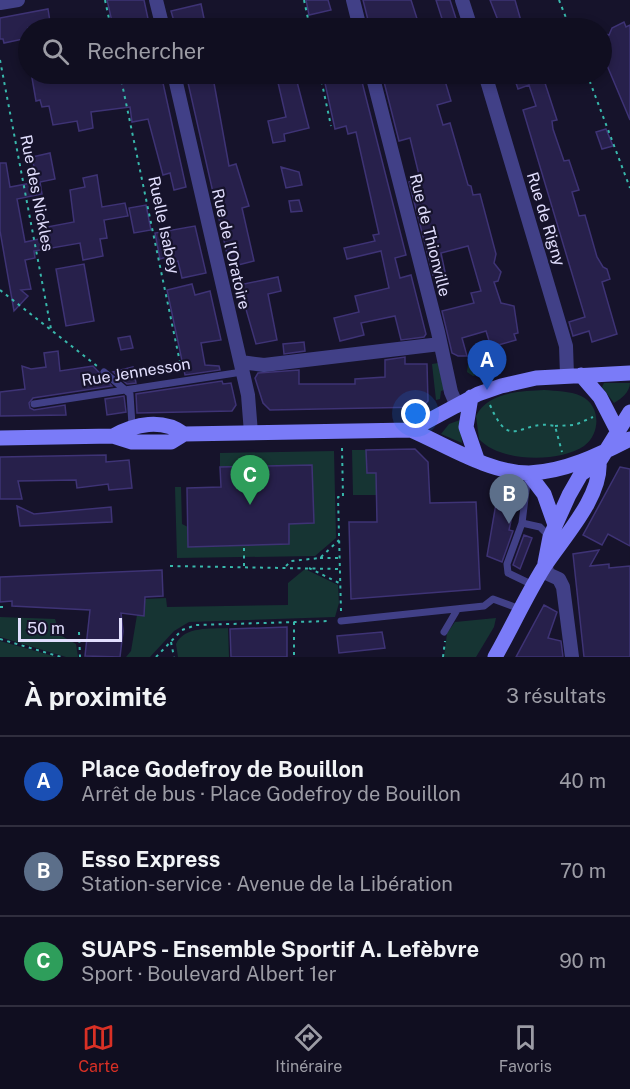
<!DOCTYPE html>
<html lang="fr">
<meta charset="utf-8">
<style>
:root{--surface:#100e20;--page:#1e1c2d;--text:#f1f3f6;--muted:#9c9ca5;--line:#302e3e;--accent:#d93025}
body{margin:0;font-family:"Public Sans",sans-serif;background:var(--page);color:var(--text)}
.scale{position:absolute;left:18px;bottom:15px;width:104px;box-sizing:border-box;padding-left:6px;border:3px solid #e1defd;border-top:0;font-size:16px;line-height:21px;white-space:nowrap;color:#e1defd;-webkit-text-stroke:4px #16132b;paint-order:stroke}
.you{position:absolute;left:416px;top:414px;width:21px;height:21px;margin:-15px;border:4px solid #fff;border-radius:50%;background:#1a73e8;box-shadow:0 0 0 9px #1a73e833}
.badge{display:grid;place-items:center;width:39px;height:39px;border-radius:50%;background:var(--accent);color:#fff;font-size:20px;font-weight:700}
.pin{position:absolute;translate:-50% -50px;filter:drop-shadow(0 2px 3px #0008)}
.pin::after{content:'';position:absolute;top:32px;width:21px;height:18px;background:inherit;clip-path:polygon(0 0,100% 0,50% 100%)}
.list{margin:0;padding:0;list-style:none}
h2{display:flex;justify-content:space-between;align-items:center;height:78px;margin:0;padding:0 24px;font-size:26px}
h2 small{font-size:20px;font-weight:400;color:var(--muted)}
.list li{display:grid;grid-template-columns:39px 1fr auto;gap:18px;align-items:center;box-sizing:border-box;height:90px;padding:0 24px;border-top:2px solid var(--line)}
.list b{display:block;font-size:22px;white-space:nowrap}
.list p{margin:0;font-size:20px;white-space:nowrap;color:var(--muted)}
.list em{font-size:20px;font-style:normal;color:var(--muted)}
.icon{flex:none;width:33px;height:33px;fill:none;stroke:currentColor;stroke-width:2;stroke-linecap:round;stroke-linejoin:round}
.map{position:relative;flex:none;width:630px;height:657px;overflow:hidden}
.search{position:absolute;background:var(--surface);box-shadow:0 3px 9px #0003;left:18px;right:18px;top:18px;height:66px;display:flex;align-items:center;gap:15px;box-sizing:border-box;padding:0 21px;border-radius:33px;color:var(--muted);font-size:22px}
.sheet{height:348px;background:var(--surface)}
nav{display:flex;justify-content:space-around;align-items:center;box-sizing:border-box;height:84px;border-top:2px solid var(--line);background:var(--surface);font-size:16px;color:var(--muted)}
nav a{display:grid;justify-items:center;gap:3px}
nav .on{color:var(--accent)}
.map>svg:first-child{display:block}
</style>
<div class="map">
<svg width="630" height="657" viewBox="0 0 630 657">
<rect width="100%" height="100%" fill="#16132b"/>
<path fill="#163433" d="M438 363 444 390 441 391 440 399 436 400 432 364Z
M504 363 506 366 473 376 467 372 468 364Z
M604 383H630C630 392 621 399 614 403L602 387Z
M544 390C556 391 570 391 581 396 601 405 601 434 584 446 559 463 499 462 479 439L476 416C487 392 522 391 544 390Z
M460 420 462 443 441 434 449 424Z
M352 450H366L376 473 377 495H353Z
M334 451 336 538 315 556 177 558 175 487H181L182 524 188 527V547L288 544 289 524 314 523 220 467V453Z
M305 569 338 585 339 603 335 617 189 622 174 631 150 657H126L131 651 137 615H144L145 599 166 598 167 607 288 605V583Z
M0 617 55 619 60 635 76 644 78 657H66L0 637Z
M496 618 494 627 476 657H444L447 633 455 622Z
M228 628 229 657H178L176 644C184 626 211 629 228 628Z
M0 641 53 656 56 657H0Z"/>
<path fill="#27204b" stroke="#3e3375" stroke-width="1.5" d="M107 0H144L150 28H134L131 22 113 26Z
M306 0H328L331 10 309 15Z
M363 0H411L420 28H370Z
M436 0H450L459 28H445Z
M490 0H515L523 28H501Z
M201 4 206 28H176L171 11Z
M48 9 51 28H28V38L4 43 3 39H0V18Z
M624 22 626 27 630 25V120L606 63 602 65V33L609 35 612 28Z
M78 74H83V77L105 74 106 77 129 74H161L186 187 174 190 170 173 163 175 148 119 132 122 130 107 91 112 93 128 79 131 77 121 53 125 49 106 42 107 40 100 36 101 32 78Z
M186 74H237V78L214 83 229 166 236 164 249 206 242 208 254 261 230 267Z
M276 74H295L309 128 284 134 285 141 273 143 268 121 286 117Z
M323 74H360L406 255 395 258 400 278 411 275 426 334 424 337 401 340 395 316 361 323 364 335 340 341 334 318 359 312 355 296 389 288 381 251 347 259 344 248 375 241 373 235 379 234 356 132 348 134 346 126 335 129Z
M382 74H443L451 101 437 105 443 125 450 123 468 185 471 186 473 195 480 194 496 254 494 263 501 272 498 281 494 282 501 303 514 306 518 333 514 334 516 340 491 347 486 331 462 338 467 356H458L452 353 442 311 474 303 471 293 481 291 468 246 441 253 445 272 433 275 409 182 420 179 410 138 399 141Z
M513 74H557L558 76 544 80 557 120 552 121 553 129 564 161 569 160 579 190 572 192 579 216 585 215 597 257 603 267 607 269 610 279 602 282 617 334 592 342 589 331 573 336 569 322 585 317 523 110 536 106 529 85 518 89Z
M606 129 613 146 602 149 596 132Z
M50 153 55 179 40 182 42 194 17 199 25 242 49 237 47 227 74 222 70 190 85 187 83 178 97 175 102 207 125 203 128 216 104 220 107 238 100 239 103 256 83 260 80 243 34 251 35 258 25 260 31 289 21 290 28 296 14 311 0 231V163H6L10 187 37 182 32 157Z
M281 167 299 172 302 185 286 188Z
M299 200 302 211 291 212 289 201Z
M146 205 151 230 134 233 129 208Z
M195 226 206 273 182 278 178 261 171 262 170 256 160 259 155 233Z
M84 264 94 321 66 326 56 269Z
M278 277 281 291 268 294 277 340 256 344 239 285Z
M192 284 195 295 210 291 221 340 201 343 205 365 219 366 220 370 185 375 167 290Z
M130 336 133 348 121 350 118 338Z
M304 342 305 351 284 354 283 344Z
M58 351 60 371 93 366 112 386 33 398 29 403 30 408 34 410 65 405 66 415 0 416V392L25 389 22 366 31 369 46 367 44 353Z
M405 357V364H427L428 401 422 407 270 410 263 403 255 378 258 373 299 370V384H355V379L385 377V360Z
M133 367 136 383 127 384 113 372Z
M222 381 223 384 231 383 236 405 232 411 137 413 136 394Z
M124 396 126 412 107 415 105 399Z
M415 449 428 462 430 503 476 502 480 589 351 599 349 522H377L376 473H367L366 450Z
M106 455V462L129 460 132 488 109 490 108 484 77 488 76 480 18 481 22 499H0V457Z
M312 465 314 523 289 524V544L188 547 187 488 221 487 220 467Z
M620 467 630 469V546L608 534 602 545 583 535Z
M499 486 518 489 509 530 513 531 502 562 487 556Z
M17 506 34 514 111 507 112 522 20 526Z
M524 535 532 538 520 569 513 565Z
M599 550 590 566 609 564V568L630 566V657H584L573 554Z
M162 570 163 596 145 597 144 616 121 613 123 631 120 657 85 656 90 610 12 606V601L0 602V577Z
M544 605 557 612 548 638 561 641 563 657H516Z
M287 627V657H231L230 629Z
M382 632 385 648 339 653 337 636Z"/>
<g fill="none" stroke-linecap="round" stroke-linejoin="round">
<path stroke="#38b8ac" stroke-width="2" stroke-dasharray="3 4.5" stroke-linecap="butt" d="M105 0 111 28
M304 0 310 28
M559 0 570 28
M0 60 51 329
M120 74 182 372
M320 74 331 126
M587 74 630 188
M0 290 97 366
M490 405C511 454 520 418 555 426L562 452
M555 426 575 425 593 417
M244 548V566
M320 558H339
M170 566 338 569
M286 566 291 561 320 558 339 540
M309 568 339 583
M0 607H7
M341 611 338 497H343L342 448
M294 622V657
M79 632 80 657
M0 639 61 657
M171 642 174 657
M156 657 182 630 196 625 330 621
M443 657 445 641"/>
<path stroke="#414087" stroke-width="7" d="M104 372 130 394 132 425
M34 404 242 372
M528 474 522 523 507 564 508 573 533 585
M522 523 540 527 549 536
M341 621 484 606 493 599 520 609
M444 632 457 610"/>
<path stroke="#414087" stroke-width="14" d="M156 0 163 28
M353 0 360 28
M462 0 471 28
M0 3 18 0
M174 74 248 395 251 433
M372 74 438 332 451 392 457 406
M485 74 566 346 567 375
M241 362 264 365 440 344
M545 565 548 574 559 579 563 587 572 657"/>
<path stroke="#7a7bf8" stroke-width="15" d="M581 375 600 397 617 430
M471 397 466 427 477 459
M411 430C446 445 489 473 529 473 564 472 599 455 630 439
M113 436C135 424 162 418 184 434
M0 438 113 436 132 442H171L184 434 411 430 478 394 501 386 536 378 630 373
M528 473 544 494 555 525
M545 563 550 537 569 495 581 474 599 462 630 412
M495 657C512 627 526 596 544 567 562 539 602 497 599 462"/>
</g>
<g text-anchor="middle" dominant-baseline="central" stroke-width="4.5" stroke-linejoin="round" paint-order="stroke">
<g font-size="16" fill="#e1defd" stroke="#16132b">
<text transform="translate(37 193) rotate(79)">Rue des Nickles</text>
<text transform="translate(546 219) rotate(73)">Rue de Rigny</text>
<text transform="translate(164 225) rotate(78)">Ruelle Isabey</text>
<text transform="translate(430 235) rotate(76)">Rue de Thionville</text>
<text transform="translate(231 249) rotate(77)">Rue de l'Oratoire</text>
<text transform="translate(136 372) rotate(-9)">Rue Jennesson</text>
</g>
</g>
</svg>
<div class="scale">50 m</div>
<div class="you"></div>
<div class="pin badge" style="left:487px;top:390px;background:#1a4fb4">A</div>
<div class="pin badge" style="left:509px;top:524px;background:#5c6f8a">B</div>
<div class="pin badge" style="left:250px;top:505px;background:#2e9e5b">C</div>
<div class="search"><svg class="icon" aria-label="search" viewBox="0 0 24 24"><circle cx="10" cy="10" r="6"/><path d="M15 15l6 6"/></svg>Rechercher</div>
</div>
<section class="sheet">
<h2>À proximité<small>3 résultats</small></h2>
<ul class="list">
<li><span class="badge" style="background:#1a4fb4">A</span><div><b>Place Godefroy de Bouillon</b><p>Arrêt de bus · Place Godefroy de Bouillon</p></div><em>40 m</em></li>
<li><span class="badge" style="background:#5c6f8a">B</span><div><b>Esso Express</b><p>Station-service · Avenue de la Libération</p></div><em>70 m</em></li>
<li><span class="badge" style="background:#2e9e5b">C</span><div><b>SUAPS - Ensemble Sportif A. Lefèbvre</b><p>Sport · Boulevard Albert 1er</p></div><em>90 m</em></li>
</ul>
</section>
<nav>
<a class="on"><svg class="icon" aria-label="map" viewBox="0 0 24 24"><path d="M3 6l6-2 6 2 6-2v14l-6 2-6-2-6 2zM9 4v14M15 6v14"/></svg>Carte</a>
<a><svg class="icon" aria-label="directions" viewBox="0 0 24 24"><path d="M12 3l9 9-9 9-9-9zM9 14v-3h6M13 9l2 2-2 2"/></svg>Itinéraire</a>
<a><svg class="icon" aria-label="saved" viewBox="0 0 24 24"><path d="M7 4h10v16l-5-4-5 4z"/></svg>Favoris</a>
</nav>
